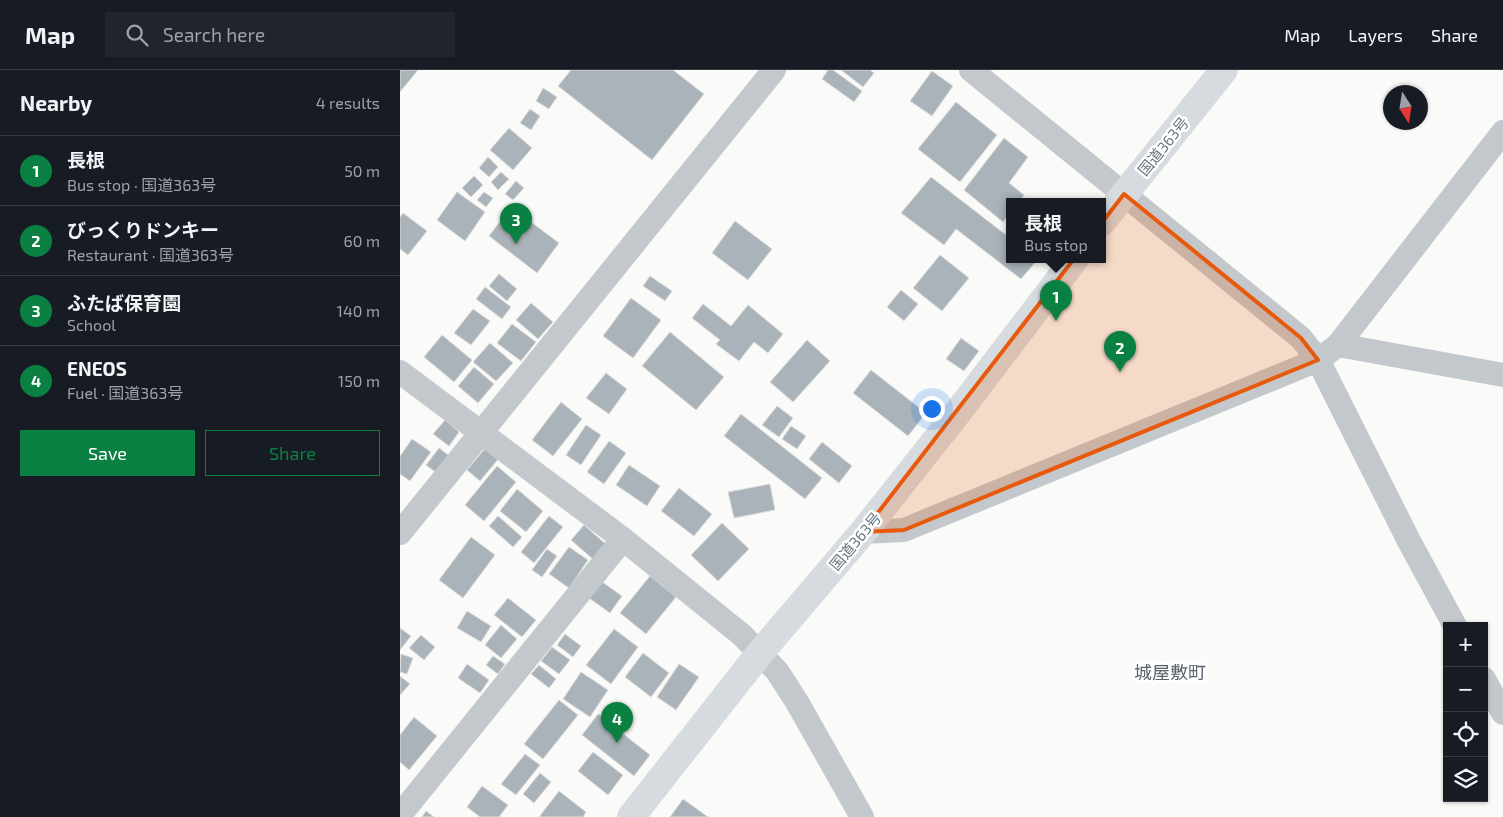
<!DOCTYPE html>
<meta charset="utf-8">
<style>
:root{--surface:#171b24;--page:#20242c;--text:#f1f3f6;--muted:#9ea1a6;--line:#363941;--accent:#0b8043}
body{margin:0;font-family:"Exo 2","Noto Sans JP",sans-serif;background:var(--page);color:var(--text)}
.controls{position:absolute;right:15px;bottom:15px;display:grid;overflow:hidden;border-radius:0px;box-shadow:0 1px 4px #0004}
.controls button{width:45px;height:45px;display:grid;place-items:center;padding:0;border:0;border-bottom:1px solid var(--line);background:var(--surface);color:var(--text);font:25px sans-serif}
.compass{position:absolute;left:983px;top:15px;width:45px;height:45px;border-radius:50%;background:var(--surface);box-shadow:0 1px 4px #0004;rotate:168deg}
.you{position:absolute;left:531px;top:338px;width:18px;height:18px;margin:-12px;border:4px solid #fff;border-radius:50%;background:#1a73e8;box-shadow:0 0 0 8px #1a73e833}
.badge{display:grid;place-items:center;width:32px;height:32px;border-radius:50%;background:var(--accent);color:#fff;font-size:16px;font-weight:700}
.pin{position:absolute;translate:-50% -41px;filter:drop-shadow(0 1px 2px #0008)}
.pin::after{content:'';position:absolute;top:26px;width:18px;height:15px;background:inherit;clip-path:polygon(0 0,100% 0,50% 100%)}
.popup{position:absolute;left:606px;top:128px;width:100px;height:65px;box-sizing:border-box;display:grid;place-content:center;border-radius:0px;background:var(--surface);filter:drop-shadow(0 1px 4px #0005);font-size:16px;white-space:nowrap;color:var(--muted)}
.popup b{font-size:19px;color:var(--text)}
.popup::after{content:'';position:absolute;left:50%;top:100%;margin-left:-10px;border:10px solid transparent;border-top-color:var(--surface)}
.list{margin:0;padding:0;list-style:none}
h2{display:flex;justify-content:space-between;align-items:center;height:65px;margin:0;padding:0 20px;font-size:21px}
h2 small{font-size:16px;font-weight:400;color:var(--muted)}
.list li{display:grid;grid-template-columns:32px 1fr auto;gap:15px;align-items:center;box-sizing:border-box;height:70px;padding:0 20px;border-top:1px solid var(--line)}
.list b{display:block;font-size:19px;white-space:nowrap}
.list p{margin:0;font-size:16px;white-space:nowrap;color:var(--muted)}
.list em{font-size:16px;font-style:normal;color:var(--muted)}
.actions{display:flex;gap:10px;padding:15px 20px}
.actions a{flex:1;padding:11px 0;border:1px solid var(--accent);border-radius:0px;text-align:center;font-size:18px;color:var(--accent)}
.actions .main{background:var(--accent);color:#fff}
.icon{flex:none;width:28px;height:28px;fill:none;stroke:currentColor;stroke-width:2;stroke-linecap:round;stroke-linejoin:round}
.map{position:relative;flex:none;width:1103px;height:747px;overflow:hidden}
header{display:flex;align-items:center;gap:30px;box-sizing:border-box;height:70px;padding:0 25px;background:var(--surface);border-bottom:1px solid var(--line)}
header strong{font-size:24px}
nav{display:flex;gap:28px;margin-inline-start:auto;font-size:18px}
.search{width:350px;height:45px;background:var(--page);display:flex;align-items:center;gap:12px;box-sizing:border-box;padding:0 18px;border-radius:0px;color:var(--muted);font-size:19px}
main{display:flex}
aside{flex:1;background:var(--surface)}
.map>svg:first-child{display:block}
</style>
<header>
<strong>Map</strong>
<div class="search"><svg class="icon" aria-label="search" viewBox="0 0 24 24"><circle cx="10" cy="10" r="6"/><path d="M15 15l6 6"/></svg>Search here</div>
<nav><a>Map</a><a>Layers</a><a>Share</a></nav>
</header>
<main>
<aside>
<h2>Nearby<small>4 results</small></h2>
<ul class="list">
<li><span class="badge">1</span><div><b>長根</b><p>Bus stop · 国道363号</p></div><em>50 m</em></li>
<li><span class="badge">2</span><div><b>びっくりドンキー</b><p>Restaurant · 国道363号</p></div><em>60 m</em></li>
<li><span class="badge">3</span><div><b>ふたば保育園</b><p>School</p></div><em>140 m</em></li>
<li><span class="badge">4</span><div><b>ENEOS</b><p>Fuel · 国道363号</p></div><em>150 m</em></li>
</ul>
<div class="actions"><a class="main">Save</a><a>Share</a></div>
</aside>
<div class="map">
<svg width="1103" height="747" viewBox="0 0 1103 747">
<rect width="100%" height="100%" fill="#fafaf8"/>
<path fill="#aab3b9" stroke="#dcdcda" d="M0 0H18L0 22Z
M171 0H273L304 24 252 90 158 16Z
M428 0H433L462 21 454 32 422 9Z
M441 0H470L474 3 463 17Z
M532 1 553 16 532 46 510 31Z
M143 18 157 27 149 39 136 31Z
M556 32 597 65 560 112 518 79Z
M130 39 140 46 131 60 120 53Z
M109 58 132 78 113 100 90 80Z
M604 68 628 87 609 113 624 125 619 132H610V143L603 152 564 120Z
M88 87 98 97 89 107 79 98Z
M101 102 109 109 98 120 91 112Z
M74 106 83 115 71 127 62 118Z
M531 107 610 168V190H637L621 209 556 159 544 175 501 143Z
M116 111 124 118 113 130 105 124Z
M57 122 85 142 65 171 37 150Z
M84 122 93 128 86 137 77 130Z
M111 137 159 173 137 203 89 166Z
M3 143 27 161 8 185 0 179V147Z
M335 151 372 179 348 210 312 183Z
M540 185 569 208 542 241 513 218Z
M99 204 117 219 107 231 89 216Z
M250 206 272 221 265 231 243 216Z
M85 217 111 237 102 249 76 229Z
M501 220 518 234 504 251 487 237Z
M231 228 261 250 233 288 203 266Z
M131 233 153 252 138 269 116 250Z
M303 234 331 256 348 235 383 264 368 283 354 272 339 291 316 274 320 270 292 248Z
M73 239 90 251 71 275 54 263Z
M112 254 136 272 121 291 97 273Z
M270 262 324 307 296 340 242 296Z
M42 265 72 290 54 312 24 287Z
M561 268 579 281 564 301 546 289Z
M407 270 430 291 393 332 370 312Z
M90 273 113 293 96 311 73 292Z
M74 297 94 314 78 333 58 316Z
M471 300 526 343 508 366 453 323Z
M206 303 227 319 209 344 186 328Z
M161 332 182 349 153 386 132 370Z
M377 336 393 348 379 367 362 355Z
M341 344 422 408 405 429 324 366Z
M45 350 59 362 49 376 33 364Z
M186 355 201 365 181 395 166 385Z
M391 356 406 366 397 379 382 369Z
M12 369 31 382 10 411 0 404V386Z
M209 371 226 383 204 414 187 402Z
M422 372 452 396 439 413 409 389Z
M87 376 100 387 80 411 67 400Z
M39 378 51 387 38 404 26 395Z
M229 395 260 416 247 436 216 415Z
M97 396 116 412 84 451 65 435Z
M370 414 375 440 334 448 328 422Z
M279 418 312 444 294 466 261 441Z
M117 419 143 441 126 462 100 441Z
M98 446 122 467 113 477 89 456Z
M149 446 163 457 134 493 121 482Z
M322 453 349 479 318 511 291 485Z
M184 455 208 476 195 491 171 470Z
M71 467 95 485 63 528 39 510Z
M169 477 188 490 169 518 149 504Z
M147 479 157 486 142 507 132 500Z
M250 506 276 527 246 564 220 543Z
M201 511 222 526 210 543 189 528Z
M108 528 136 550 122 567 94 545Z
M67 541 91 556 81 572 57 558Z
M101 555 117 569 101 588 85 575Z
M0 558 11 566 0 580Z
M214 559 238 577 211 614 186 595Z
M165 564 181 576 173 587 157 575Z
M21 565 35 577 24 590 9 578Z
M152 577 170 590 159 604 141 591Z
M243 583 269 603 251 627 225 607Z
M1 584 13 588 7 604 0 602Z
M93 586 105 594 98 604 86 595Z
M67 594 89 610 80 623 58 608Z
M279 594 299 607 276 640 257 627Z
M139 595 156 609 149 618 131 604Z
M181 602 208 620 190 647 163 629Z
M0 606 10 614 0 625Z
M159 630 178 645 143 689 124 674Z
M198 644 250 685 234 706 182 665Z
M14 647 37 666 9 700 0 692V665Z
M193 682 223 705 208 725 178 701Z
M125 684 140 695 116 725 101 714Z
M140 703 151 712 134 733 123 724Z
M82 716 108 735 99 747H80L67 737Z
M159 721 186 742 183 747H139Z
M283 729 308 747H270Z
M26 741 34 747H22Z"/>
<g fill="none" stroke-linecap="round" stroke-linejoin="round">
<path stroke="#c3c8cc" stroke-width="24" d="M571 0 901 268 918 290 1009 471 1055 556
M938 275 1103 305
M0 302 223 469 342 565 377 601 397 632 462 747
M463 462 504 460 918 290 938 275 1103 62
M0 463 374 0
M1084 609 1103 643
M0 745 223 469"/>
<path stroke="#d6dbdf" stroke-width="28" d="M702 152 824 0
M231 747 360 583 463 462 555 346 674 190"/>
</g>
<path fill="#e8590c" fill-opacity="0.2" stroke="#e8590c" stroke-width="4" stroke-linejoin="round" d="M724 124 901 268 918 290 504 460 463 462Z"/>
<g text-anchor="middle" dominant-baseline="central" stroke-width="5" stroke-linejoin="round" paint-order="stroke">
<g font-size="15" fill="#657683" stroke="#fff">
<text transform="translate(763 76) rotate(-51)">国道363号</text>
<text transform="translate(455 471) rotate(-50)">国道363号</text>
</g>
<g font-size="18" fill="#57646e" stroke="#fff">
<text x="770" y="602">城屋敷町</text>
</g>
</g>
</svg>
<div class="controls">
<button>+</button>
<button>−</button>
<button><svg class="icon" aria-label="locate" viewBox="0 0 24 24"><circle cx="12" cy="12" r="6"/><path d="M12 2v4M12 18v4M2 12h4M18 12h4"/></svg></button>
<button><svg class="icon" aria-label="layers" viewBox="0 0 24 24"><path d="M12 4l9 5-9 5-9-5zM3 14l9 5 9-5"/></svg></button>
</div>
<svg class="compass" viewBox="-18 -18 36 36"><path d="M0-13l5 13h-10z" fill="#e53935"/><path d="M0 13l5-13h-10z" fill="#9ea1a6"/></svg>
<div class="you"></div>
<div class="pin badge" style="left:656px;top:251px">1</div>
<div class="popup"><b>長根</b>Bus stop</div>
<div class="pin badge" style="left:720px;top:302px">2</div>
<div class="pin badge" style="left:116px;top:174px">3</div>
<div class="pin badge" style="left:217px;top:673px">4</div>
</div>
</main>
